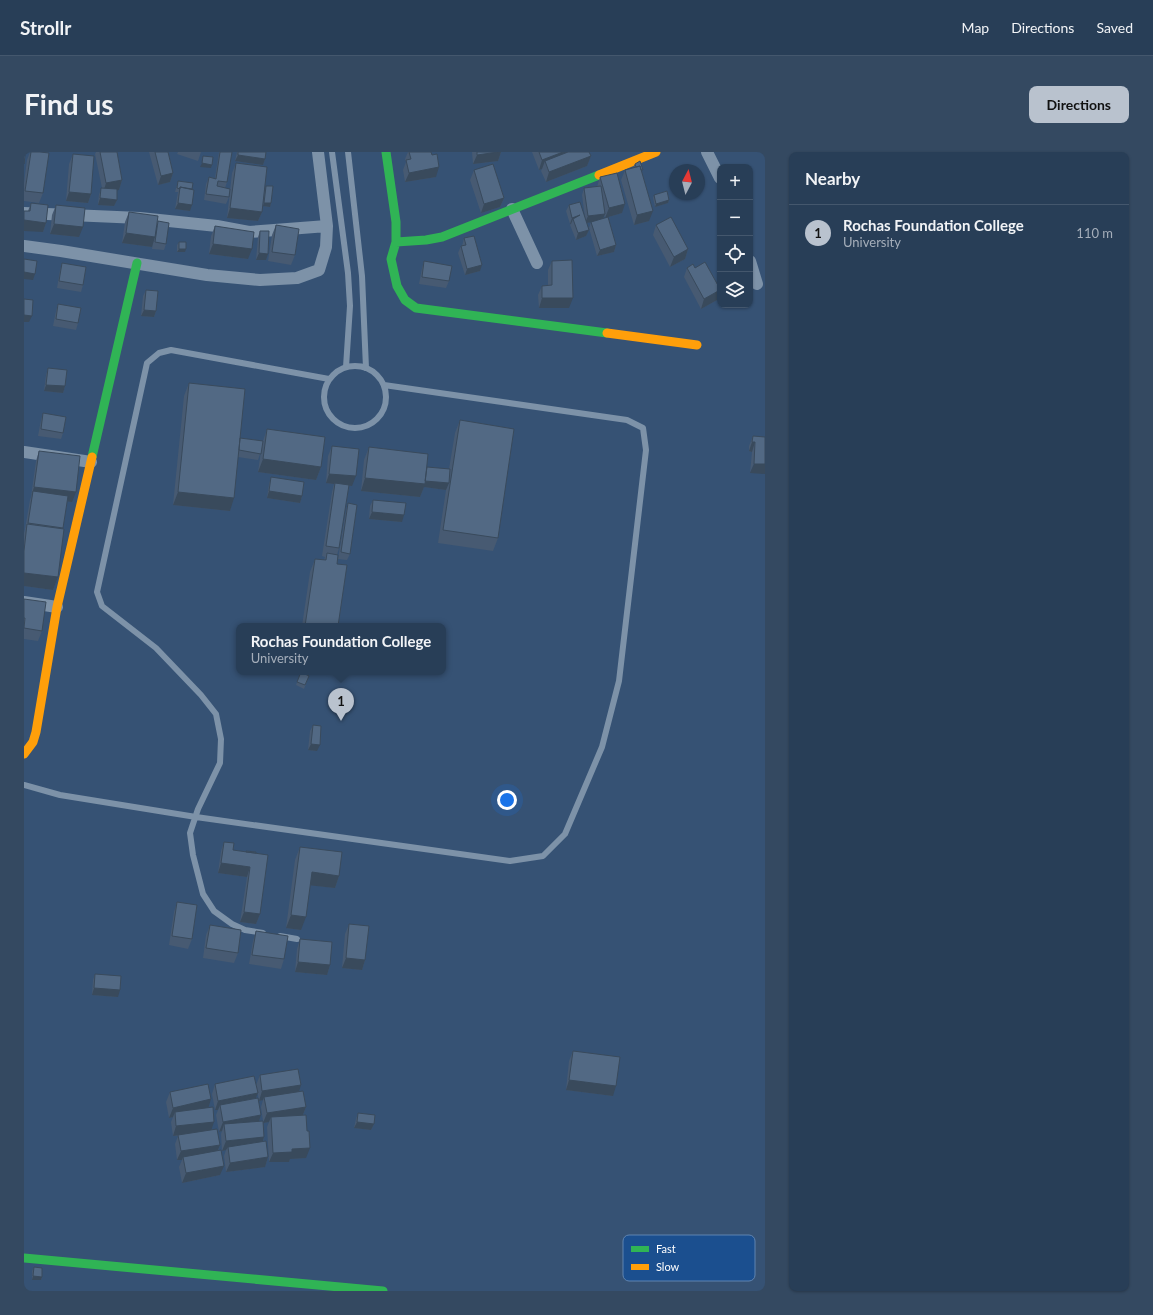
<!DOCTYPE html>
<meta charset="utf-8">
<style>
:root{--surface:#283e57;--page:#344961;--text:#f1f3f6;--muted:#a5aeba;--line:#44576d;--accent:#b9c2ce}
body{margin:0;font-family:Lato,sans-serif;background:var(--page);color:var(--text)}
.controls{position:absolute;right:12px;top:12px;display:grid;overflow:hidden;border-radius:8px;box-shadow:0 1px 3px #0004}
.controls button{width:36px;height:36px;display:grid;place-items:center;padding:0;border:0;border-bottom:1px solid var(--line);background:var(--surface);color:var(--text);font:20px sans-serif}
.compass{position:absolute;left:645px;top:12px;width:36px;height:36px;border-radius:50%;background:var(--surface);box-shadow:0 1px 3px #0004;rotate:7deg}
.you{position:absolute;left:483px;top:648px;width:14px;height:14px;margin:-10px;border:3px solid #fff;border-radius:50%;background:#1a73e8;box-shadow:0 0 0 6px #1a73e833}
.badge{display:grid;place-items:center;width:26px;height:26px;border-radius:50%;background:var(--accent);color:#111;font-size:13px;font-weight:700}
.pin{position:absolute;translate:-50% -33px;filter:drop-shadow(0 1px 2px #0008)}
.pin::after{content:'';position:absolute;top:21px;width:14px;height:12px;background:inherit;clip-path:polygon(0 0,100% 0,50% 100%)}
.popup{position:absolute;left:212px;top:471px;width:210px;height:52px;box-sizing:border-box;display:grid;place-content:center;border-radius:8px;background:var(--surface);filter:drop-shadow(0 1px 3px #0005);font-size:13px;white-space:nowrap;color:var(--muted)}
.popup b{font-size:15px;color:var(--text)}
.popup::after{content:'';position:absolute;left:50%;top:100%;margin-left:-8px;border:8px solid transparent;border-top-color:var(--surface)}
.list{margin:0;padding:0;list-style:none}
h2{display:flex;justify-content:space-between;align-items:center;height:52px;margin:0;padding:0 16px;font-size:17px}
h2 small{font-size:13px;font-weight:400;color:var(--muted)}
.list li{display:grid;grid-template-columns:26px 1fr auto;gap:12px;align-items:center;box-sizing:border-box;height:56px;padding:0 16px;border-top:1px solid var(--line)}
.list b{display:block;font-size:15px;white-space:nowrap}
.list p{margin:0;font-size:13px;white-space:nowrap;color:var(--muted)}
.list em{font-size:13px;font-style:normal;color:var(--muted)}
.icon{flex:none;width:22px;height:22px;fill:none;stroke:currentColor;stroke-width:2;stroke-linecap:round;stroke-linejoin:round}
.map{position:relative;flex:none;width:741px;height:1139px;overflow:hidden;border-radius:8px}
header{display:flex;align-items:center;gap:24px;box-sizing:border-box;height:56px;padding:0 20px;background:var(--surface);border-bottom:1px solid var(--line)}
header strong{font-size:19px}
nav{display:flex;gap:22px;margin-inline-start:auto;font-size:14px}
.intro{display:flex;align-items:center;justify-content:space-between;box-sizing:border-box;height:96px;padding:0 24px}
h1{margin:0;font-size:28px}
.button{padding:10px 18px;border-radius:8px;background:var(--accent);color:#111;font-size:14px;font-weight:700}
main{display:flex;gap:24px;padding:0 24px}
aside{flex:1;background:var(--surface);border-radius:8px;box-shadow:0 1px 3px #0004}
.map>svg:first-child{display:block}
</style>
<header>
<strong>Strollr</strong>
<nav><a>Map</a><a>Directions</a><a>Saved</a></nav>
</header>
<div class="intro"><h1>Find us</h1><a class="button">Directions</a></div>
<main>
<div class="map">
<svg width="741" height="1139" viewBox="0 0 741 1139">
<rect width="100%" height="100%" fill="#365274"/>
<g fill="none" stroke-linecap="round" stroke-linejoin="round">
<path stroke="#7d92a8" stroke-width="6" d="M308 0 324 121 326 154 322 215
M324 0 338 124 342 216
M300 245a31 31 0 1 1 62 0a31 31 0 1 1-62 0Z
M0 633 36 643 172 665 486 709 519 704 541 682 578 595 595 529 622 298 619 276 603 268 360 233
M239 781 221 778 208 772 190 759 179 742 169 703 166 681 174 657 196 611 197 587 192 562 177 543 132 496 78 454 73 440 123 211 135 201 147 198 305 227
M256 784 273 787"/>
<path stroke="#7d92a8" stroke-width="12" d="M683 0 696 26
M488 57 513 111
M0 61 116 66 193 74 225 80 303 74
M0 94 37 99 183 123 236 128 273 126 295 118 302 95 303 74 294 0
M726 109 733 132
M0 300 67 310
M0 450 33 455"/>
<path stroke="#30b455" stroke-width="9" d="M362 0 372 70V90L367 107 373 134 381 148 392 156 583 181
M372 90 402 88 418 85 575 23
M68 305 113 111
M0 1106 359 1139"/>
<path stroke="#ff9f0a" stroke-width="9" d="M575 23 632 0
M583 181 673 193
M0 602 9 590 12 580 33 455 68 305"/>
</g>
<path fill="#475a72" d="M6 0 19 41 15 51 0 49V31L3 8Z
M72 0H93L98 28 95 38H93V48L90 54 74 53 75 42 78 36 71 2Z
M125 0H144L149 21 146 30 134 33Z
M154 0H177L174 9 153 2Z
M195 0H208L203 30 201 36 205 45 202 52 180 48 182 32 185 25 191 26Z
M213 0H242L241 7 239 13 211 9Z
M384 0H407L412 25 381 30 379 18 382 10 381 7Z
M448 0H477L474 9 449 12Z
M508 0H565L567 4 563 14 522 30 517 19 518 17 515 18Z
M49 2 67 42 64 51 42 49 45 12Z
M212 11 238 60 234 69 203 66 208 21Z
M611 12 618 21 625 69 610 73 597 28 601 18 610 16 609 15Z
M450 18 480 46 476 55 457 61 446 28Z
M576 25 598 61 581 66 580 63 579 67 592 93 590 100 573 104 565 76 567 70 562 71 565 78 562 84 552 88 546 73 547 72H546L542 59 545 53 561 66 558 43 560 36 573 35Z
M154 29 166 59 151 57 154 40H151Z
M242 34 247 51 246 55 239 54 240 37Z
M630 43 645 48 644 51 631 55 629 46Z
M7 51 22 71 19 80 4 59Z
M32 53 55 85 26 82 28 63Z
M105 60 142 92 140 98 128 97 129 90 128 95 98 91 101 70Z
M252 73 271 103 267 113 244 109 248 83Z
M632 73 664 97 661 107 646 115 629 83Z
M191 74 224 107 185 102 187 84Z
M236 79 242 108H232L234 85Z
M440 86 456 119 441 123 434 101 437 94H438Z
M155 90 161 100H153V93Z
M400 109 425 129 422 136 395 132 398 116Z
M528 109 545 156H515L514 143 518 134H524V118Z
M38 111 59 133 57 140 33 136 36 118Z
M663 116H671L693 148 677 157 660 125Z
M122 138 132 159 130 165 117 164 119 144Z
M34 152 54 171 52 178 29 174 32 159Z
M24 216 41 234 39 241 20 239 22 223Z
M165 231 216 286 239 289 243 277 297 315 292 328 234 320 237 299 234 308 214 305 206 359 149 353 160 244Z
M19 261 39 281 37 287 14 284 17 268Z
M436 268 474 386 469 399 414 391 422 338 400 335 396 345 337 339 340 308 345 295 403 315 425 317 431 281Z
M729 284 741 285 726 321 728 300 725 299V294Z
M308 294 328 334H325L315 396 313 403 314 474H278L286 420 291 407 300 408 301 405 298 404 308 340 310 332 302 331 304 304Z
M15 299 48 350 43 349 39 376 34 425 29 438 0 434V381L1 377 6 348 7 345 12 309Z
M247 325 278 344 276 351 243 346 245 332Z
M349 348 378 370 345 367 346 354Z
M324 351 326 402 323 408 314 407 322 358Z
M0 447 18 479 14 489 0 487Z
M277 520 285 524 280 537 272 533Z
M289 573 293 599 284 598 286 579Z
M200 690 209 698 222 700V699L236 762 232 772 216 770 223 725 194 721 197 699Z
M276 695 315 724 311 736 286 733 277 778 262 776 271 708Z
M153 750 168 787 164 797 145 793 150 760Z
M325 772 341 808 338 818 318 816 321 782Z
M186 773 214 801 210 811 179 806 182 783Z
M232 779 260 807 257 817 225 812 229 789Z
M276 787 306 813 303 823 271 820 273 797Z
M71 822 94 845 68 843 69 828Z
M549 899 589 944 542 938 545 909Z
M236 923 275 940 282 955 279 963 282 1006 266 1007 265 1010H245L243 975 245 970 239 971 240 985 239 990 244 1005 241 1015 202 1020 200 1004 202 998 198 999 197 982 198 979 195 980 192 963 194 958H191L188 942 191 932 234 941 231 947 235 969H239L237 955 239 948 235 949 232 933Z
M146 940 184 956 187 978 196 993 194 999 196 1023 158 1031 155 1015 158 1008H153L151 992 154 984H149L147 970 149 965 145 966 142 950Z
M334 961 350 972 347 978 330 976 332 967Z
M10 1115 18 1125 17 1128H8V1119Z"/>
<path fill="#394a5c" d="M474 0H477L474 9 449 12 453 3Z
M539 0H560L521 9 518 17 515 18 518 8Z
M214 3 241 7 239 13 211 9Z
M567 4 563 14 522 30 525 20Z
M178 11 188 13 187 16 176 15Z
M415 15 412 25 381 30 385 21Z
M149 21 146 30 134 33 137 24Z
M98 28 95 38 79 41 82 31Z
M45 40 67 42 64 51 42 49Z
M76 46 93 48 90 54 74 53Z
M480 46 476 55 457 61 460 52Z
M645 48 644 51 631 55 632 52Z
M154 51 168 53 166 59 151 57Z
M240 51H247L246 55 239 54Z
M601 52 598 61 581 66 585 56Z
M206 56 238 60 234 69 203 66Z
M629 59 625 69 610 73 613 63Z
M581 62 578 69 561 71 564 64Z
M556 63 549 67 547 72H546L548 66Z
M0 68 22 71 19 80 0 79Z
M30 72 59 75 55 85 26 82Z
M565 78 562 84 552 88 554 81Z
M102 81 131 85 128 95 98 91Z
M189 92 228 97 224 107 185 102Z
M592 93 590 100 573 104 576 98Z
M155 97H162L161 100H153Z
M664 97 661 107 646 115 650 105Z
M235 101 244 102 242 108H232Z
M458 113 456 119 441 123 443 117Z
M0 120 11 122 9 128 0 127Z
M696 138 693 148 677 157 680 147Z
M518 146H549L545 156H515Z
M120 158 132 159 130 165 117 164Z
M0 163 8 164 5 170H0Z
M22 233 41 234 39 241 20 239Z
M728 290H731L728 300 725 299Z
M239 307 297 315 292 328 234 320Z
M730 312H741V322L726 321Z
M305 322 332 324 328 334 311 332V331L310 332 302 331Z
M341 326 401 329 425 331 422 338 400 335 396 345 337 339Z
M10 335 52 340 48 350 8 345 9 339 7 345Z
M245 339 278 344 276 351 243 346Z
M154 340 210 346 206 359 149 353Z
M348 360 380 363 378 370 345 367Z
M0 421 34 425 29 438 0 434Z
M287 592 296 593 293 599 284 598Z
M197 711 226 715 223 725 194 721Z
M288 720 315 724 311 736 283 733Z
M220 760 236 762 232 772 216 770Z
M267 763 282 765 277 778 262 776Z
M322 806 341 808 338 818 318 816Z
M274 810 306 813 303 823 271 820Z
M70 836 96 838 94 845 68 843Z
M545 928 592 934 589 944 542 938Z
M277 933 274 943 240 945 239 948 235 949 238 939Z
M234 941 230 951 196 953 194 958H191L194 949Z
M187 947 184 957 151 960 149 965 145 966 149 956Z
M282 955 278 965H247L245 970 239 971 243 961Z
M237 963 234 972H200L198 979 195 980 199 970Z
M190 970 187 979 149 984 152 974Z
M333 970 350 972 347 978 330 976Z
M240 985 237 995H204L202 998 198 999 202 989Z
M196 993 192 1003 159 1005 158 1008H153L157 999Z
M286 996 282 1006 266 1007 265 1010H245L249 1001 268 997Z
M244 1005 241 1015 202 1020 206 1011Z
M200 1014 196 1023 158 1031 162 1021Z
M9 1124 18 1125 17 1128H8Z"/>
<path fill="#526984" stroke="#394a5c" d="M7 0H16L25 1 19 41 1 39Z
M76 0H93L98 28 82 31Z
M131 0H144L149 21 137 24Z
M196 0H208L203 30 194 29 193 34 206 37 205 45 182 42 185 25 192 27Z
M214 0H242L241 7 214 3Z
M385 0H407L408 3 413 2 415 15 385 21 382 8 387 7Z
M453 0H474L453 3Z
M515 0H539L518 8Z
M544 0H565L567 4 525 20 521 9Z
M49 2 70 4 67 42 45 40Z
M0 3H1L0 12Z
M179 4 189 5 188 13 178 11Z
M616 9 619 18H617L616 14 612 15 611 12Z
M212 11 243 15 238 60 206 56Z
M469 12 480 46 460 52 450 18Z
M616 14 629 59 613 63 601 18Z
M593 21 601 52 585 56 576 25Z
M154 29 169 31 168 37 156 35V37L153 36Z
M242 34H249L247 51H240Z
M577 34 581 62 564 64 560 36Z
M156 35 170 38 168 53 154 51Z
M77 36 93 37V48L76 46Z
M643 39 645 48 632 52 630 43Z
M556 50 565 78 554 81 549 67 556 63 548 66 545 53Z
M7 51 24 53 22 71 0 68V59H6Z
M32 53 61 56 59 75 30 72Z
M105 60 134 64 131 85 102 81Z
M584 65 592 93 576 98 567 70Z
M647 65 664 97 650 105 632 73Z
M134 69 145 71 142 92 131 90Z
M252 73 275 77 271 103 248 100Z
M191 74 230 80 228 97 189 92Z
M236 79H245L244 102 235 101Z
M450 84 458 113 443 117 437 94 442 93 440 86Z
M155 90H162V97H155Z
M0 107 13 109 11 122 0 120Z
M548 108 549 146H518V134L528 133V109Z
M400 109 428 114 425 129 398 125Z
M681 110 696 137V138L680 147 663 116 669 112 671 116Z
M38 111 62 115 59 133 35 129Z
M122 138 134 139 132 159 120 158Z
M0 147 9 148 8 164 0 163Z
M34 152 57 156 54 171 32 167Z
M24 216 43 218 41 234 22 233Z
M165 231 221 237 210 346 154 340Z
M19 261 42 265 39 281 17 277Z
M436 268 490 277 474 386 419 378Z
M243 277 301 285 297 315 239 307Z
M729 284 741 285V312H730L731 290H728Z
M216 286 239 289 237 302 215 298Z
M308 294 335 297 332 324 305 322Z
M345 295 404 302 401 332 341 326Z
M15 299 56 304 52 340 10 335Z
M403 315 426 317 425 331 401 329Z
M247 325 280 330 278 344 245 339Z
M311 331 325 333 315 396 302 394Z
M9 339 44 344 39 376 4 371Z
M349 348 382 351 380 363 348 360Z
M324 351 333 353 326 402 317 400Z
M3 372 40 377 34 425 0 421V399Z
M303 401 314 403 313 412 323 413 314 474H281L291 407 302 408Z
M0 447 22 450 18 479 0 476 1 466H0Z
M277 520 285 524 281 533 273 530Z
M289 573 297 574 296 593 287 592Z
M200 690 210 691 209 698 244 703 236 762 220 760 226 715 197 711Z
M276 695 318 700 315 724 288 720 282 765 267 763Z
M222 699 232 700V701L222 700Z
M153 750 173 753 168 787 148 784Z
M325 772 345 774 341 808 322 806Z
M186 773 217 778 214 801 182 796Z
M232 779 264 784 260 807 228 803Z
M276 787 308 790 306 813 274 810Z
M71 822 97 824 96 838 70 836Z
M549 899 596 905 592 934 545 928Z
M274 917 277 933 238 939 236 923Z
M230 924 234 941 194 949 191 932Z
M184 932 187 947 149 956 146 940Z
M279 939 282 955 243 961 240 945Z
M234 946 237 963 199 970 196 953Z
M189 955 190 970 152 974 151 960Z
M334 961 351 963 350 972 333 970Z
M282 963 283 979H285L286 996 268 997V1000L249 1001 247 965Z
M239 969 240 985 202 989 200 972Z
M193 977 196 993 157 999 154 983Z
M242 989 244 1005 206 1011 204 995Z
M197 998 200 1014 162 1021 159 1005Z
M10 1115 18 1116V1125L9 1124Z"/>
<rect x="599" y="1083" width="132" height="46" rx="6" fill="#1b4f8f" stroke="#5f84b1" stroke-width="1"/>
<rect x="607" y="1094" width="18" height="6" fill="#30b455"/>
<rect x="607" y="1112" width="18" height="6" fill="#ff9f0a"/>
<g font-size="11" fill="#fff">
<text x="632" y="1101">Fast</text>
<text x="632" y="1119">Slow</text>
</g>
</svg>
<div class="controls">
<button>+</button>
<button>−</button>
<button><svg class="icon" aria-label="locate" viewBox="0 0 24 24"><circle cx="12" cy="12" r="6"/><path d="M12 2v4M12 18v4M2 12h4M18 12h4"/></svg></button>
<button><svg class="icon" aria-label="layers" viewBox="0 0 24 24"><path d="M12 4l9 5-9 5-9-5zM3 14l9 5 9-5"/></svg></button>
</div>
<svg class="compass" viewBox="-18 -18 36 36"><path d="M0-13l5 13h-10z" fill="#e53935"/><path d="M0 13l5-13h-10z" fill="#a5aeba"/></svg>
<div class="you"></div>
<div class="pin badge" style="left:317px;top:569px">1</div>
<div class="popup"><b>Rochas Foundation College</b>University</div>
</div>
<aside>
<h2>Nearby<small></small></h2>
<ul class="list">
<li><span class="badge">1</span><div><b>Rochas Foundation College</b><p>University</p></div><em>110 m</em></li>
</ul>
</aside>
</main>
